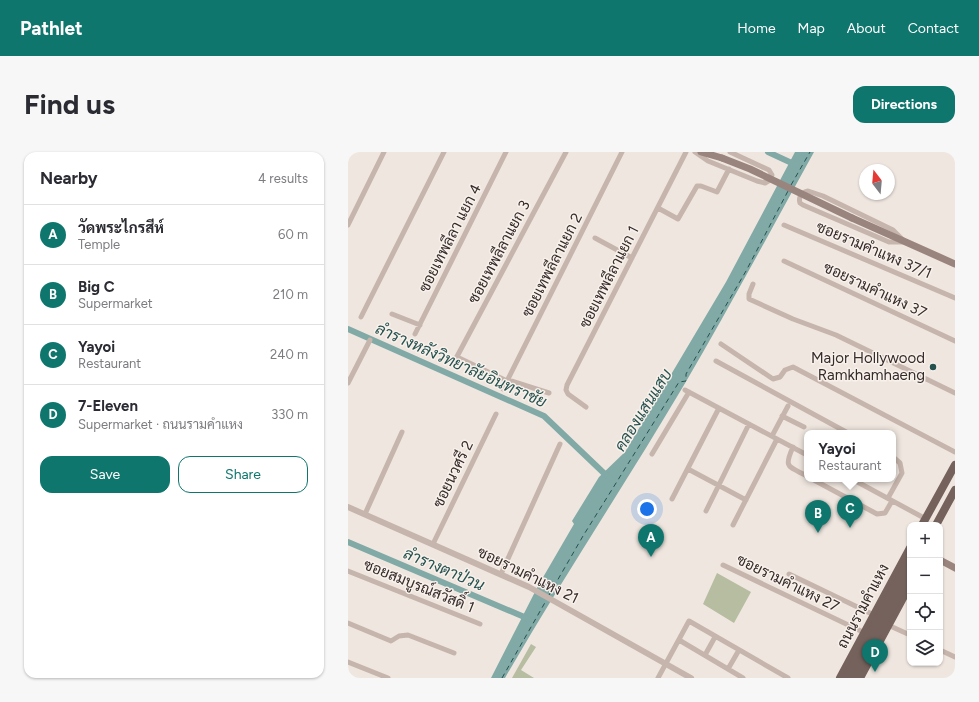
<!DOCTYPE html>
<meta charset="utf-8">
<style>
:root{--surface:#fff;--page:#f7f7f7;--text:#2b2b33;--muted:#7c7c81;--line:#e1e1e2;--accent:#0f766e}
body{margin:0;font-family:Figtree,Sarabun,sans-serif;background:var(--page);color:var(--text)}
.controls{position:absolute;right:12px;bottom:12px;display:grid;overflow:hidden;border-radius:8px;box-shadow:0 1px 3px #0004}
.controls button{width:36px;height:36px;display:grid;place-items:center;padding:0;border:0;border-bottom:1px solid var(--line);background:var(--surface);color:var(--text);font:20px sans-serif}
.compass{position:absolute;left:511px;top:12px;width:36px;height:36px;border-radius:50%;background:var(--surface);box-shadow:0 1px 3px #0004;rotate:344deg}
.you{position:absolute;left:299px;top:357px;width:14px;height:14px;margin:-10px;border:3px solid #fff;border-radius:50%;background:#1a73e8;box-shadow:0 0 0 6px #1a73e833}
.badge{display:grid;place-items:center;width:26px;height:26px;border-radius:50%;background:var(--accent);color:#fff;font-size:13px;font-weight:700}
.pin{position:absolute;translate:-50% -33px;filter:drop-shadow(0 1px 2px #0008)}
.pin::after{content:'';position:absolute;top:21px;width:14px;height:12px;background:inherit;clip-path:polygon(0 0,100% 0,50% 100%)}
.popup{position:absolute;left:456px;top:278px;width:92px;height:52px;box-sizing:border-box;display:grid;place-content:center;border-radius:8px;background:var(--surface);filter:drop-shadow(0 1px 3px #0005);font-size:13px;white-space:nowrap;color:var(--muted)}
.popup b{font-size:15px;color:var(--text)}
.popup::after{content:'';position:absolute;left:50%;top:100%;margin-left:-8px;border:8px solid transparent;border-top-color:var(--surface)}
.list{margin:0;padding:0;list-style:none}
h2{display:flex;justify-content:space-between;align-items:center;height:52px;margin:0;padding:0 16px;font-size:17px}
h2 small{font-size:13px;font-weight:400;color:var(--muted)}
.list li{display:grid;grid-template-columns:26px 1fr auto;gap:12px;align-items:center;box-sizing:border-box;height:60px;padding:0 16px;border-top:1px solid var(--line)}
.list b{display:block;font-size:15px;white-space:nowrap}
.list p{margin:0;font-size:13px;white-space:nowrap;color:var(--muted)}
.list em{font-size:13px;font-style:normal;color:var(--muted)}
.actions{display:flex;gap:8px;padding:12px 16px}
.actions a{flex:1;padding:9px 0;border:1px solid var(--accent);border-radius:12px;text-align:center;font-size:14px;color:var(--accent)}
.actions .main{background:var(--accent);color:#fff}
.icon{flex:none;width:22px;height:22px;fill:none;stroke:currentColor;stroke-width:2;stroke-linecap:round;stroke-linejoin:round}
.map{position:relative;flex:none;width:607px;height:526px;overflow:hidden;border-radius:12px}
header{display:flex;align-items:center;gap:24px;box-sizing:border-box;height:56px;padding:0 20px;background:var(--accent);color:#fff}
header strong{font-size:19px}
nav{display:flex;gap:22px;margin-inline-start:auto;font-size:14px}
.intro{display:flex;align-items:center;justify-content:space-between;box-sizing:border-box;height:96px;padding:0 24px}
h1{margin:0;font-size:28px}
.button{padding:10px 18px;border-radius:12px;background:var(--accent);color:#fff;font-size:14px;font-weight:700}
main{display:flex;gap:24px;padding:0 24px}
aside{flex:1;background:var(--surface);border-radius:12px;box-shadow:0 1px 3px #0004}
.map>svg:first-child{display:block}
</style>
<header>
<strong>Pathlet</strong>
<nav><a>Home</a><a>Map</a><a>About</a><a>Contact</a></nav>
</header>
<div class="intro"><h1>Find us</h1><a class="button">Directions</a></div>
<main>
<aside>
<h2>Nearby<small>4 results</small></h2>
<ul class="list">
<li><span class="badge">A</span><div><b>วัดพระไกรสีห์</b><p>Temple</p></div><em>60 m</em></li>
<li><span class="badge">B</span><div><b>Big C</b><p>Supermarket</p></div><em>210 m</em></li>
<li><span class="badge">C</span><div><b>Yayoi</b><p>Restaurant</p></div><em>240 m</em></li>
<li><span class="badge">D</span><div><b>7-Eleven</b><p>Supermarket · ถนนรามคำแหง</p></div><em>330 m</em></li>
</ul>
<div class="actions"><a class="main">Save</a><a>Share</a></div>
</aside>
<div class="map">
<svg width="607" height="526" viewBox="0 0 607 526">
<rect width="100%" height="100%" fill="#efe6df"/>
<path fill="#b7bda1" d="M369 421 403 440 386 471 355 452Z
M183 492 188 495 173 518 186 526H164Z"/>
<path fill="#81a9a6" d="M447 0H466C423 78 381 156 336 233 278 331 214 427 157 526H143L190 434 226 372 224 369 251 325 277 300 378 130Z"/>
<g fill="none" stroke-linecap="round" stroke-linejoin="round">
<path stroke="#81a9a6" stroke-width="6" d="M420 0 448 13
M0 177 196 264 261 326
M0 390 181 467"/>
<path stroke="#25524f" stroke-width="1" stroke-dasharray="5 4" stroke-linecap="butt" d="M443 33 462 0
M201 443 235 384 331 230 338 229V222L398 119 440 39
M154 526 199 447"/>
<path stroke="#c6b5ac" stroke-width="5" d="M347 0 360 9 409 29 417 31 422 28 424 23 421 18 382 0
M460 39 475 44 545 78 557 90H541L455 53 452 51C450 45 454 40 460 39Z
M310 56 330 67 349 34H353L369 40 381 17
M0 73 36 0
M436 73 607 146
M247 86 284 106
M436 109 607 189
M405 132 401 142V147L445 167 488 183 607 241
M44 162 72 173
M13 165 96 0
M67 182 158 0
M373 192 425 227 432 225 437 218 445 215 607 300
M109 205 159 229
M368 209 500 281
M105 212 218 0
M160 228 201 241
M0 231 22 188
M155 237 274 0
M337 238 459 303
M238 255 220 242 218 238 219 233 338 0
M434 264 456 275
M424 284 440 254
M445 295C435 317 441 314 459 324
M304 302 341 240
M340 317 398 348
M464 327 529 362 537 361 544 349
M504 327 578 367
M540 346 554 321 552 311 545 305
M324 347 371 256
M358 359 401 272
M17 362 54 280
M385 373 429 287
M85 392 148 262
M375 413 517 481
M0 419 132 472
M153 422 212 292
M441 422 526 463
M0 471 43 489 51 484 60 483 106 501
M540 473 562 483
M331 488 395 526
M592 498 607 505
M357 503 367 485
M0 510 40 526
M380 517 391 498
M310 526 341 469 440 526"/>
<path stroke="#c6b5ac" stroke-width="6" d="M0 355 181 435 343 526"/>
<path stroke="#9a847e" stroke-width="7" d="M353 0 374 6
M504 66 607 112
M592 408 607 416"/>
<path stroke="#75625d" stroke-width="8" d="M574 373 607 313
M588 373 607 338
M492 526 562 396
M512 526 562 433"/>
<path stroke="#9a847e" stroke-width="7" d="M374 6 402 17 504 66"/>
<path stroke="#75625d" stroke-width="8" d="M498 526 562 407
M506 526 562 422"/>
</g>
<circle fill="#25524f" stroke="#f8f0eb" stroke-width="1.5" cx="585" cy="215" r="4"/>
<g text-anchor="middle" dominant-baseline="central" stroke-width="3" stroke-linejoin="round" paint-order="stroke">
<g font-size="15" fill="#352c2a" stroke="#f8f0eb">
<text transform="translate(102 86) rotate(-63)">ซอยเทพลีลา แยก 4</text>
<text transform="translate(526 98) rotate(23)">ซอยรามคำแหง 37/1</text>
<text transform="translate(151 100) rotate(-62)">ซอยเทพลีลาแยก 3</text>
<text transform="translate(204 113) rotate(-63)">ซอยเทพลีลาแยก 2</text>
<text transform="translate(261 125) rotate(-63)">ซอยเทพลีลาแยก 1</text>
<text transform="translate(527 138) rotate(25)">ซอยรามคำแหง 37</text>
<text transform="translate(105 322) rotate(-64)">ซอยนวศรี 2</text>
<text transform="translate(180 423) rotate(26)">ซอยรามคำแหง 21</text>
<text transform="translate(440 431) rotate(26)">ซอยรามคำแหง 27</text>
<text transform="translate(71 434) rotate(22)">ซอยสมบูรณ์สวัสดิ์ 1</text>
<text transform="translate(515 454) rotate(-62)">ถนนรามคำแหง</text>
</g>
<g font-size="15" fill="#352c2a" stroke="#f8f0eb" text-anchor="end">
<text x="577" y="206">Major Hollywood<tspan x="577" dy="17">Ramkhamhaeng</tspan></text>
</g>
<g font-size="16" font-style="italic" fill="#25524f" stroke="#f8f0eb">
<text transform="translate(113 213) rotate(24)">ลำรางหลังวิทยาลัยอินทราชัย</text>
<text transform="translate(295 258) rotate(-58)">คลองแสนแสบ</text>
<text transform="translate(96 417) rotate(23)">ลำรางตาป่วน</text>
</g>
</g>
</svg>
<div class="controls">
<button>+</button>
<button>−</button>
<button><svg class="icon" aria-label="locate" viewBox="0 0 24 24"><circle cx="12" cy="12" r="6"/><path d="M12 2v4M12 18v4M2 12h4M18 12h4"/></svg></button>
<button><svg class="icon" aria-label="layers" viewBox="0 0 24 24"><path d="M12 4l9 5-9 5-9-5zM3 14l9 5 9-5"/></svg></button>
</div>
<svg class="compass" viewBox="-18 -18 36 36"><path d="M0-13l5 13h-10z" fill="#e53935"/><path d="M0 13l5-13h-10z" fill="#7c7c81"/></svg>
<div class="you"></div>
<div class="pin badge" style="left:303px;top:405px">A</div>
<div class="pin badge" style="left:470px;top:381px">B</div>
<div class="pin badge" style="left:502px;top:376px">C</div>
<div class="popup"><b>Yayoi</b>Restaurant</div>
<div class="pin badge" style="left:527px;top:520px">D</div>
</div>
</main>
